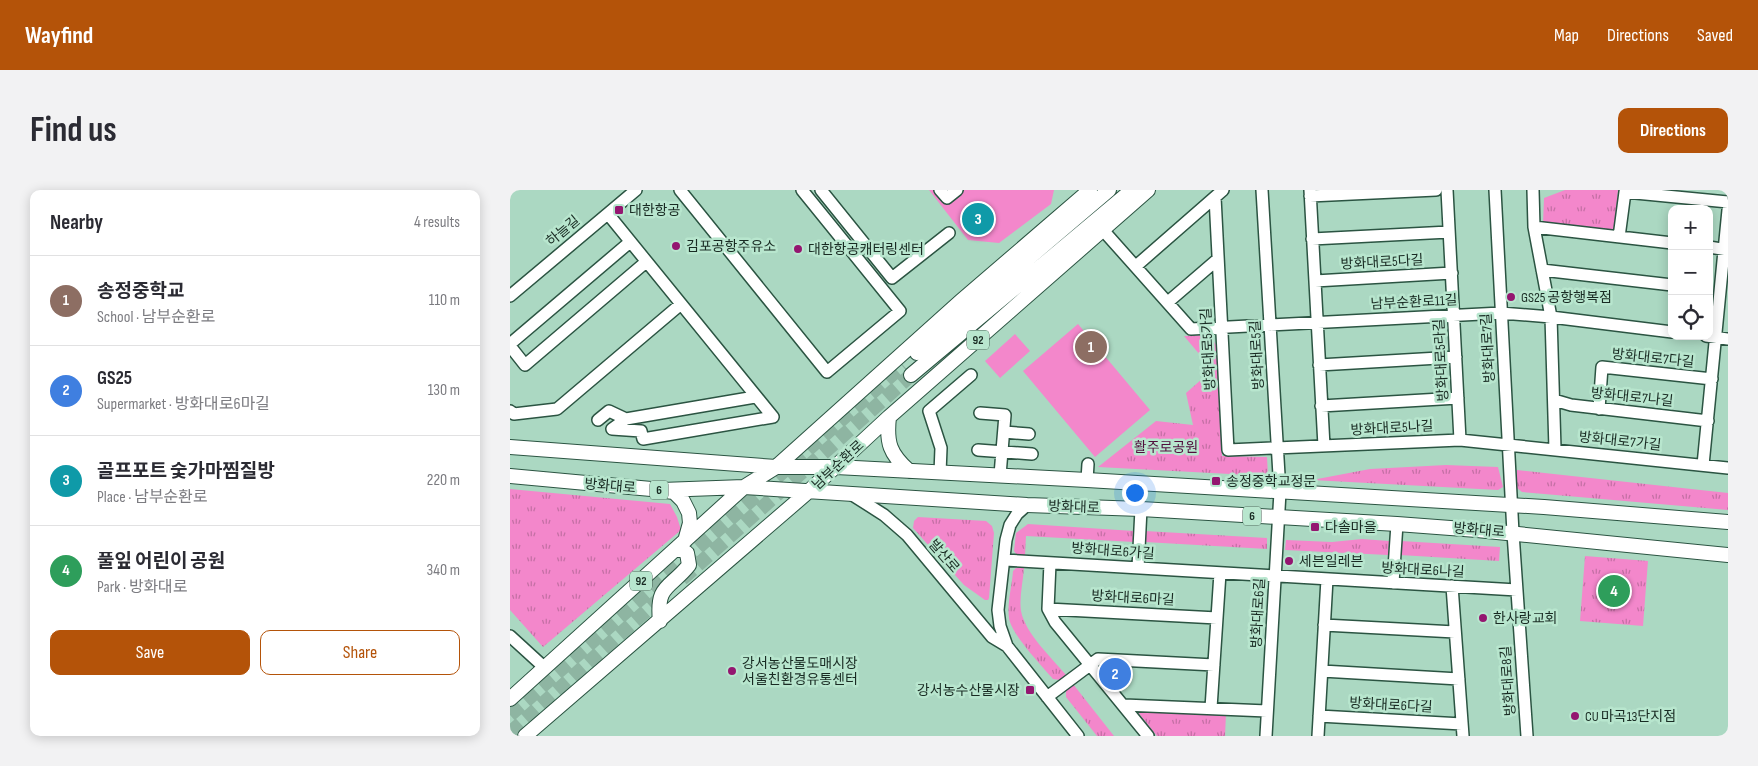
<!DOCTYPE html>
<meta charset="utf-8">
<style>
:root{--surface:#fff;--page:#f2f2f3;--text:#2b2b33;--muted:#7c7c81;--line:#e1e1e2;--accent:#b45309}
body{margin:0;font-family:"Sofia Sans Condensed","Noto Sans KR",sans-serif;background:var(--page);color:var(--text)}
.controls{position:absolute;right:15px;top:15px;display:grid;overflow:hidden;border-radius:10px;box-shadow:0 2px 12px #0003}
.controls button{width:45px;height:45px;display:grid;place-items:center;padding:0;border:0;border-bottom:1px solid var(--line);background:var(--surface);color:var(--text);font:25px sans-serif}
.you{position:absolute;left:624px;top:302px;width:18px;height:18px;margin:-12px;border:4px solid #fff;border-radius:50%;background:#1a73e8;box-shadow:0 0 0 8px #1a73e833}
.badge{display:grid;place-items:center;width:32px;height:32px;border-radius:50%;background:var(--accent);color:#fff;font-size:16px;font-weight:700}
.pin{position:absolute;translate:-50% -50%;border:2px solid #fff;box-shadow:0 1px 5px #0006}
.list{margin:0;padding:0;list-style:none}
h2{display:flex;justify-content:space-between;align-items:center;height:65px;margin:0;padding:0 20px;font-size:21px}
h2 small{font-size:16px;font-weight:400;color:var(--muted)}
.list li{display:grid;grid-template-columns:32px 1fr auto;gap:15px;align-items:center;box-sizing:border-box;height:90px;padding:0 20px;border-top:1px solid var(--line)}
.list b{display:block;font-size:19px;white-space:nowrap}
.list p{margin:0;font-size:16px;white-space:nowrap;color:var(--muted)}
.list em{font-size:16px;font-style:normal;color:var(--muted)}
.actions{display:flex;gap:10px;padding:15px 20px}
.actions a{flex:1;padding:11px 0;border:1px solid var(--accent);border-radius:10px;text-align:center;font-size:18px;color:var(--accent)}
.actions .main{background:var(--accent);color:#fff}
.icon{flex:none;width:28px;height:28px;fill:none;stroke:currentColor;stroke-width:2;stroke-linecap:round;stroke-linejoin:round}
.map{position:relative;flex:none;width:1218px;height:546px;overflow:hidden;border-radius:10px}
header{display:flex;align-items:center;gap:30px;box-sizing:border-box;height:70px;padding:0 25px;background:var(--accent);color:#fff}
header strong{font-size:24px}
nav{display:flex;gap:28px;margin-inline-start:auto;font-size:18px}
.intro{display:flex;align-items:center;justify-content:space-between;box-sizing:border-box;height:120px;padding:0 30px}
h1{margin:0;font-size:35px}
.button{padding:12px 22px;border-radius:10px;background:var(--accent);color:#fff;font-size:18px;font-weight:700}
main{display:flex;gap:30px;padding:0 30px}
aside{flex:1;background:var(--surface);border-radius:10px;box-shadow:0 2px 12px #0003}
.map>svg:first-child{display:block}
</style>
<header>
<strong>Wayfind</strong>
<nav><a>Map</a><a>Directions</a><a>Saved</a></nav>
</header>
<div class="intro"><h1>Find us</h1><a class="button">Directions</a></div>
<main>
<aside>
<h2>Nearby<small>4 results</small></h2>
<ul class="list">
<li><span class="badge" style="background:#8d6e63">1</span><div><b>송정중학교</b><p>School · 남부순환로</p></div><em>110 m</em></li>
<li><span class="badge" style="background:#3f7fe0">2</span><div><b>GS25</b><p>Supermarket · 방화대로6마길</p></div><em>130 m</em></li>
<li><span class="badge" style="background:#0f9aa8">3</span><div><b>골프포트 숯가마찜질방</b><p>Place · 남부순환로</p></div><em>220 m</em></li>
<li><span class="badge" style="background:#2e9e5b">4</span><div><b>풀잎 어린이 공원</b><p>Park · 방화대로</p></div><em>340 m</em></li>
</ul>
<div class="actions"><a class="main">Save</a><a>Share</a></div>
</aside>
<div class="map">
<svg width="1218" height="546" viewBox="0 0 1218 546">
<defs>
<pattern id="grass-tufts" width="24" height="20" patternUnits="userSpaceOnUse" patternTransform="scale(1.25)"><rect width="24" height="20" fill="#f387cb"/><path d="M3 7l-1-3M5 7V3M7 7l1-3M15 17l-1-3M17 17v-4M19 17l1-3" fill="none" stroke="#c46fa4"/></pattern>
</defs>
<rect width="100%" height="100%" fill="#abd8c2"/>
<path fill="url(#grass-tufts)" d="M1055 0H1108L1104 41 1033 34 1034 8Z
M700 145 706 155 712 266 757 267 758 286 588 277 646 231 683 235 676 203 700 182 701 178 674 146Z
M936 275 988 277 993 297 988 300 802 290 860 279Z
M1007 280 1218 303V320L1012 302 1007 298Z
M0 299 160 314 167 327 171 340 33 457 0 420Z
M408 327 476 331 482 336 484 343 479 408 478 410H475L454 395 403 338 404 331Z
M518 334 624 341V352L516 346 515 365H507L504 361 506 343Z
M635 341 757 348V359L635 352Z
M852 349 879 351 878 365 775 360 776 350 822 352Z
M891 351 990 357 989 371 890 365Z
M1075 366 1138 371 1133 436 1070 431Z
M506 378H514C513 392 509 408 511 421 515 443 542 468 556 485L550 490 543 489C532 476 501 444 499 428 497 413 502 396 503 381Z
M563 494 604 546H587L556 507V500Z
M627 521 716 524 715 546H647Z"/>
<path fill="#f387cb" d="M419 0H544L541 14 489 53 458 50Z
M568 134 640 220 585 267 513 181Z
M505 144 520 161 490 188 475 171Z"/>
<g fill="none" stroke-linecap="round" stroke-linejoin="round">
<path stroke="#8eb5a2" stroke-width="14" stroke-dasharray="14 7" stroke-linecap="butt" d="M172 389 401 185
M0 525 393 175
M0 543 156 403"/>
<g stroke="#2b5442" stroke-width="14">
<path id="minor" d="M170 0 317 182 390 121 292 0
M311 0 382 88 439 43
M430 0 437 8 447 0
M752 0 770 302 756 546
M800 0 814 256
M937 0 950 250
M985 0 1003 343 1017 546
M1023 0 1024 37 1041 127 1045 259
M800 6 926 0
M705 7 718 260 950 250 1218 278
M98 24 263 227
M1024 37 1162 53
M592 39 681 139 991 123 1041 127 1162 142
M1109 47 1115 2 1218 12
M802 49 939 42
M1199 57 1218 60
M626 76 713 0
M1032 80 1162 95
M805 91 942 83
M0 106 126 0
M658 112 708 69
M1196 146 1218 149
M0 154 120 52
M0 156 15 175 136 72
M809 175 946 167
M1044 210 1061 215 1198 231
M811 216 948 208
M1089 219 1092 177 1202 189
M0 221 4 224 47 219 171 114
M470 223 495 225 490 285
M116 229 102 239 131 241 133 249 263 227
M88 230 99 221 116 229 245 207
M494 242 519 244
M468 260 522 264
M1193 275 1218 20
M430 283 431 258 419 221 461 185
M577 290 578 274
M341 304 374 325 397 345 482 447 497 456
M517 315 507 324 500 335 496 350 488 420 490 436 497 456 568 546
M495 370 1007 400
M540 373 538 419 545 432 638 546
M628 378 631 319
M883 393 887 334
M942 396 953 546
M538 419 707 428
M814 435 945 442
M0 446 35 478
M812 481 949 489
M537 507 588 469 704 475
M614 515 757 521
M701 518 710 383
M809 526 952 534
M808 546 817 389"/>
</g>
<g stroke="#2b5442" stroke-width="16">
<path id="major" d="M407 163 599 0
M401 185 622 0
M379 227C376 253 380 264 399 281
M0 257 266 277H326L577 290 1034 317 1218 332
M0 286 152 300 234 297 517 315 631 319 887 334 967 340 1218 365
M155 301 164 302 173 311 179 323 180 333 175 351
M150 431C146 394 160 399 179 375L177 363 172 360H165
M0 509 234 297 266 277 451 111 580 0
M15 546 299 301 379 227 638 0"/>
</g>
<use href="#minor" stroke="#fff" stroke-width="11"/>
<use href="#major" stroke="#fff" stroke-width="14"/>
</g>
<g fill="#941670" stroke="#b8e6ce" stroke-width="2">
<rect x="104" y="15" width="10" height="10" rx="2.5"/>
<circle cx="166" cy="56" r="5"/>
<circle cx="288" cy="59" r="5"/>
<circle cx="1001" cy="107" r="5"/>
<rect x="701" y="286" width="10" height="10" rx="2.5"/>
<rect x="800" y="332" width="10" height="10" rx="2.5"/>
<circle cx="779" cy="371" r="5"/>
<circle cx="973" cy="428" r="5"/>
<circle cx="222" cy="481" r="5"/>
<rect x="515" y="495" width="10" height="10" rx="2.5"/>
<circle cx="1065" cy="526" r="5"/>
</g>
<g text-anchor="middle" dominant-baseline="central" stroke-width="5" stroke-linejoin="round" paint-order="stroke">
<g fill="#b8e6ce" stroke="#496356" stroke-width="1">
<rect x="457" y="140.5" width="22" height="19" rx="4"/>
<rect x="140" y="290.5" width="18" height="19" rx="4"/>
<rect x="733" y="316.5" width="18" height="19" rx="4"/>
<rect x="120" y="381.5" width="22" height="19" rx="4"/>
</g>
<g font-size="12" font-weight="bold" fill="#192b23">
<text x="468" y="150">92</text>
<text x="149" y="300">6</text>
<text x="742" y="326">6</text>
<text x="131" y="391">92</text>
</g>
<g font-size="14" fill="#192b23" stroke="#b8e6ce" text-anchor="start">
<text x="119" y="20">대한항공</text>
<text x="176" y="56">김포공항주유소</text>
<text x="298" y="59">대한항공캐터링센터</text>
<text x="1011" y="107">GS25 공항행복점</text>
<text x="716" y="291">송정중학교정문</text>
<text x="815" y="337">다솔마을</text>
<text x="789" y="371">세븐일레븐</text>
<text x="983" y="428">한사랑교회</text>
<text x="232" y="473">강서농산물도매시장<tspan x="232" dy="16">서울친환경유통센터</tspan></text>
<text x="510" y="500" text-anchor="end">강서농수산물시장</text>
<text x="1075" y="526">CU 마곡13단지점</text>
</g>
<g font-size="14" fill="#192b23" stroke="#b8e6ce">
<text transform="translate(53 41) rotate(-40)">하늘길</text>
<text transform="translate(872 72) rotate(-3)">방화대로5다길</text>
<text transform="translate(904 112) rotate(-3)">남부순환로11길</text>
<text transform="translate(978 158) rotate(-93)">방화대로7길</text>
<text transform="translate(698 159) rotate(-93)">방화대로5가길</text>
<text transform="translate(747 165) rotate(-93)">방화대로5길</text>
<text transform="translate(1143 168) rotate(6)">방화대로7다길</text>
<text transform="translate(931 170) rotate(-93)">방화대로5라길</text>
<text transform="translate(1122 207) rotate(6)">방화대로7나길</text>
<text transform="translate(882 238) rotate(-3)">방화대로5나길</text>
<text transform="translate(1110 251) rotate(6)">방화대로7가길</text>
<text transform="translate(328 275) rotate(-43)">남부순환로</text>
<text transform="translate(100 296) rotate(5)">방화대로</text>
<text transform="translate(564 317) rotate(2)">방화대로</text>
<text transform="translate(969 340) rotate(5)">방화대로</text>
<text transform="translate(603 361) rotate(4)">방화대로6가길</text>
<text transform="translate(434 366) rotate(49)">발산로</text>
<text transform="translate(913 380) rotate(3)">방화대로6나길</text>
<text transform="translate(623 408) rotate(3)">방화대로6마길</text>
<text transform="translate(748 423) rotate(-87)">방화대로6길</text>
<text transform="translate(998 491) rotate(-94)">방화대로8길</text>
<text transform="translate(881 515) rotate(3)">방화대로6다길</text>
</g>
<g font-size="14" fill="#510d3c" stroke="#b8e6ce">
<text x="656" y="257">활주로공원</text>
</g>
</g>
</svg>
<div class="controls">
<button>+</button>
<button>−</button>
<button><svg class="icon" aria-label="locate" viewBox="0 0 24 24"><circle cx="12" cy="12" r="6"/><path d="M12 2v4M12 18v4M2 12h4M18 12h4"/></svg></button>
</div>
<div class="you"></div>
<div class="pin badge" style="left:581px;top:157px;background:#8d6e63">1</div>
<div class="pin badge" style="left:605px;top:484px;background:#3f7fe0">2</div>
<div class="pin badge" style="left:468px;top:29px;background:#0f9aa8">3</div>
<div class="pin badge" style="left:1104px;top:401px;background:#2e9e5b">4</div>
</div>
</main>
